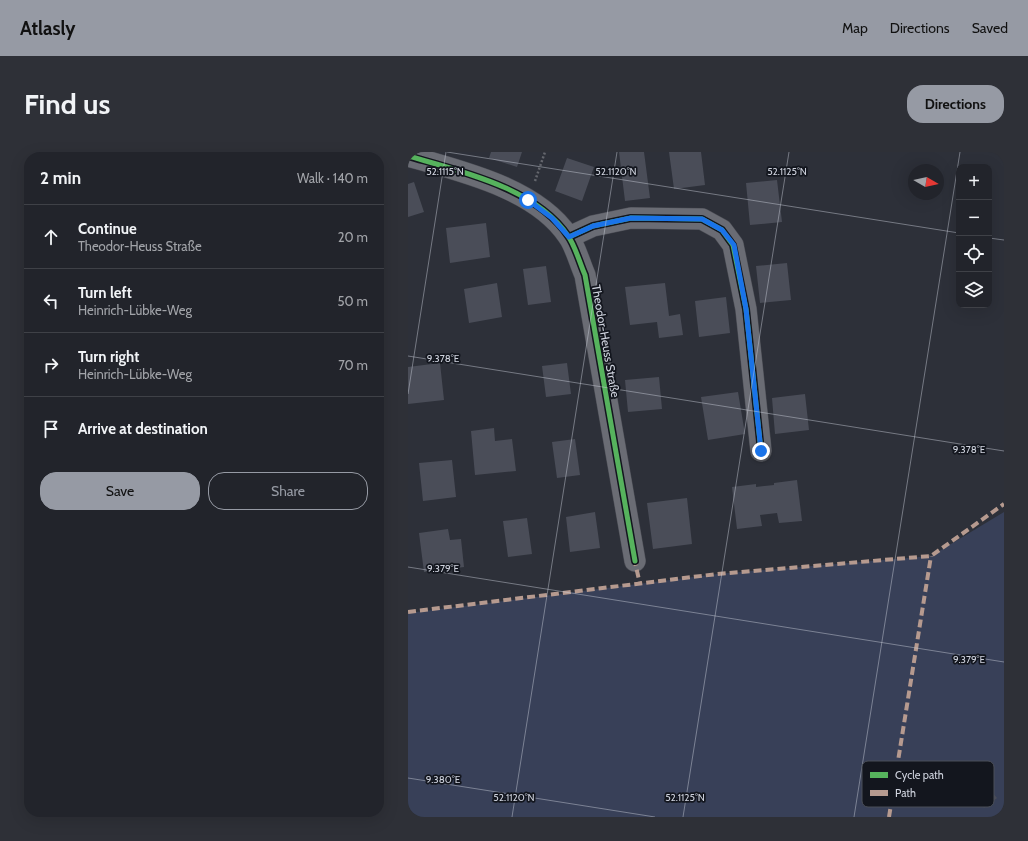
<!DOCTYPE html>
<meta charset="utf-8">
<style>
:root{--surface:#22242b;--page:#2e3037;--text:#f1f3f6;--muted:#a2a4a9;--line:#3f4147;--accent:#969aa4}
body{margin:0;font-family:Cabin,sans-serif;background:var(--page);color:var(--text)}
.controls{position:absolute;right:12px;top:12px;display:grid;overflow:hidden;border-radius:8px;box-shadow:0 4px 16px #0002}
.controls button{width:36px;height:36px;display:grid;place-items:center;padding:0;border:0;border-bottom:1px solid var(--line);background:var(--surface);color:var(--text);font:20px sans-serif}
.compass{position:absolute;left:500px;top:12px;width:36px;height:36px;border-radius:50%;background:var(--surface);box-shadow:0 4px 16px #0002;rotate:99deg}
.stop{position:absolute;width:12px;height:12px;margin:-9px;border:3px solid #1a73e8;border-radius:50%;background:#fff}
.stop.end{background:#1a73e8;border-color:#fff;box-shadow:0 1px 4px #0008}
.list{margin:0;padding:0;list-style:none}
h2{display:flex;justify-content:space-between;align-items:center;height:52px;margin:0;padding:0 16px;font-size:17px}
h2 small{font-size:13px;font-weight:400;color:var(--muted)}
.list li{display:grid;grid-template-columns:26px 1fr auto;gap:12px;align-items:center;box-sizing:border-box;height:64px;padding:0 16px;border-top:1px solid var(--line)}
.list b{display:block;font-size:15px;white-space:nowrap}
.list p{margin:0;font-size:13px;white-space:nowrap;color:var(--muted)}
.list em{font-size:13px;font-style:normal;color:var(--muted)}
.actions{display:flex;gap:8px;padding:12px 16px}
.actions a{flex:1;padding:9px 0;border:1px solid var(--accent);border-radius:16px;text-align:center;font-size:14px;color:var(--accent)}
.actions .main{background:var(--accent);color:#111}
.icon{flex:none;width:22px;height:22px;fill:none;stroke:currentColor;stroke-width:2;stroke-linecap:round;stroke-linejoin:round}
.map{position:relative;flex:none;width:596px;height:665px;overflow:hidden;border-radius:16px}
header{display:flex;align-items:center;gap:24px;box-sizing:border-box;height:56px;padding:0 20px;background:var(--accent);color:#111}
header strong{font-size:19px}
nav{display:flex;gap:22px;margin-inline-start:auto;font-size:14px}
.intro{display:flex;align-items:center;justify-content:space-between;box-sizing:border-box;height:96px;padding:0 24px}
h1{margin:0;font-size:28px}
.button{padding:10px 18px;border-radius:16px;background:var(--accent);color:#111;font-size:14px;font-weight:700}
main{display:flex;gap:24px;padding:0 24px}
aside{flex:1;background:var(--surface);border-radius:16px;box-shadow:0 4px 16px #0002}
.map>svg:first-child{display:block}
</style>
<header>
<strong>Atlasly</strong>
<nav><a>Map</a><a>Directions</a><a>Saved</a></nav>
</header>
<div class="intro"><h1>Find us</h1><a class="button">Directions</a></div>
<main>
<aside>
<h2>2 min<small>Walk · 140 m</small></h2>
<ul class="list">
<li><svg class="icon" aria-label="ahead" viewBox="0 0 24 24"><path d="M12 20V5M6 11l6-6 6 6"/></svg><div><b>Continue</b><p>Theodor-Heuss Straße</p></div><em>20 m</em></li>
<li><svg class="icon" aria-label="left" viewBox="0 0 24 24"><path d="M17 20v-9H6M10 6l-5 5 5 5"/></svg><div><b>Turn left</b><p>Heinrich-Lübke-Weg</p></div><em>50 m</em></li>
<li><svg class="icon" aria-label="right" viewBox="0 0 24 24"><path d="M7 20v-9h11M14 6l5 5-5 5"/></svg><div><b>Turn right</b><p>Heinrich-Lübke-Weg</p></div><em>70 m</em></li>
<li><svg class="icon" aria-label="arrive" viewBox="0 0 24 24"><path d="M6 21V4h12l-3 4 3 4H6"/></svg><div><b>Arrive at destination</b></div></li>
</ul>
<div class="actions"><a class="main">Save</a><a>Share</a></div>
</aside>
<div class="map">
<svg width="596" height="665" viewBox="0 0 596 665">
<rect width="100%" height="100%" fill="#2d3039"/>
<path fill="#384058" d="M596 360V665H0V461L309 422 523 404Z"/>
<path fill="#4a4d58" d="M83 0H114L109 15 81 6Z
M211 0H236L242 46 217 49Z
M261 0H293L297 33 266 37Z
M159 6 186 15 174 49 147 39Z
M369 28 374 70 342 73 338 31Z
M6 30 16 60 0 65V32Z
M78 71 82 105 42 111 38 76Z
M379 111 383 148 352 151 348 114Z
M138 114 143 150 120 153 115 117Z
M89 131 94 165 61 171 56 137Z
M257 131 261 164 272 162 275 183 251 186 249 170 222 173 217 135Z
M318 145 322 181 291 185 287 149Z
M32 211 36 248 0 252V215Z
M159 211 163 242 138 245 134 214Z
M251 225 254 257 220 260 217 228Z
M330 240 337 282 300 288 293 245Z
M397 242 401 278 367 282 364 246Z
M86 276 87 289 104 287 108 319 67 323 63 279Z
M167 287 172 323 149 326 144 290Z
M44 308 48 345 15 349 11 311Z
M389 328 394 369 371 371 369 361 352 363 354 374 329 377 324 335 348 332V335L366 333V331Z
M279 346 284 392 245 397 239 351Z
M187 360 192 396 162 400 158 365Z
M119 366 124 402 100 405 95 369Z
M40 377 42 388 53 387 56 415 16 420 11 381Z
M584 640 589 646 576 656 572 650Z"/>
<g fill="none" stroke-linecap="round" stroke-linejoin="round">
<g stroke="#4b4d55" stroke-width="22">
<path id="minor" d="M0 4C52 19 128 36 160 84 167 93 172 112 177 123L227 409
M161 85 185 74 223 66 294 67 314 78 325 93 338 157 353 299"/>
</g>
<path stroke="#64666d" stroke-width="2.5" stroke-dasharray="2 2" stroke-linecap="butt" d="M127 29 137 0"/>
<use href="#minor" stroke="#6a6c74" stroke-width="21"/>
<path stroke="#b69a8f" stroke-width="4" stroke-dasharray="8 4" stroke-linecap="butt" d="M226 406 232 432
M0 460 309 422 523 404 596 352
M481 665 523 404"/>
<g stroke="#13161e" stroke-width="8">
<path id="cycleway" d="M0 4C52 19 128 36 160 84 167 93 172 112 177 123L227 409
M161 85 185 74 223 66 294 67 314 78 325 93 338 157 353 299"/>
</g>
<use href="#cycleway" stroke="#56b35d" stroke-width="5"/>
</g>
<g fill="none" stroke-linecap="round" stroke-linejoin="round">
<path stroke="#1a73e8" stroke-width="5" d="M120 48 144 66 161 85 185 74 223 66 294 67 314 78 326 93 338 157 353 299"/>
</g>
<path fill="none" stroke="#cfd3de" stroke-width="1" stroke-opacity="0.45" d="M39 0 551 81M581 86 596 88M0 204 596 299M0 242 38 0M0 415 596 510M0 626 247 665M104 665 209 0M275 665 381 0M446 665 552 0"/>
<g text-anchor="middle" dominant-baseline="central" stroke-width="3.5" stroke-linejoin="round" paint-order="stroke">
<g font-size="12" fill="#cfd3de" stroke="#13161e">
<text transform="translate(198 189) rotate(80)">Theodor-Heuss Straße</text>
</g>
</g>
<rect x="454" y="609" width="132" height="46" rx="6" fill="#13161e" stroke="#4b4f58" stroke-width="1"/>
<rect x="462" y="620" width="18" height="6" fill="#56b35d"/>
<rect x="462" y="638" width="18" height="6" fill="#b69a8f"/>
<g font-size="11" fill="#cfd3de">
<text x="487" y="627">Cycle path</text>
<text x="487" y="645">Path</text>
</g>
<g font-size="10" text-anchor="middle" fill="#cfd3de" stroke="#13161e" stroke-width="3.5" stroke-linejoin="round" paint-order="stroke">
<text x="37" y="23">52.1115°N</text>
<text x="208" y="23">52.1120°N</text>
<text x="379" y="23">52.1125°N</text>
<text x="35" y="210">9.378°E</text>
<text x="561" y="301">9.378°E</text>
<text x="35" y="420">9.379°E</text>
<text x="561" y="511">9.379°E</text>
<text x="35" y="631">9.380°E</text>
<text x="106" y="649">52.1120°N</text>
<text x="277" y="649">52.1125°N</text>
</g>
</svg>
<div class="controls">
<button>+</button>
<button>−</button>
<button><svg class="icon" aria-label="locate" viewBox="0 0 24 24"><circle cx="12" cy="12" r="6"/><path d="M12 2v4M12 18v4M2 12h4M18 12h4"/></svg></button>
<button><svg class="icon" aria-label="layers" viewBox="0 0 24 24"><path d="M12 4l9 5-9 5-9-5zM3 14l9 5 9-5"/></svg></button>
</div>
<svg class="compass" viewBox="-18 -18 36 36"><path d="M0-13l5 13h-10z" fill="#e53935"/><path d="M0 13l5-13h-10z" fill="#a2a4a9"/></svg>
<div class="stop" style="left:120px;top:48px"></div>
<div class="stop end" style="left:353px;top:299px"></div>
</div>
</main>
